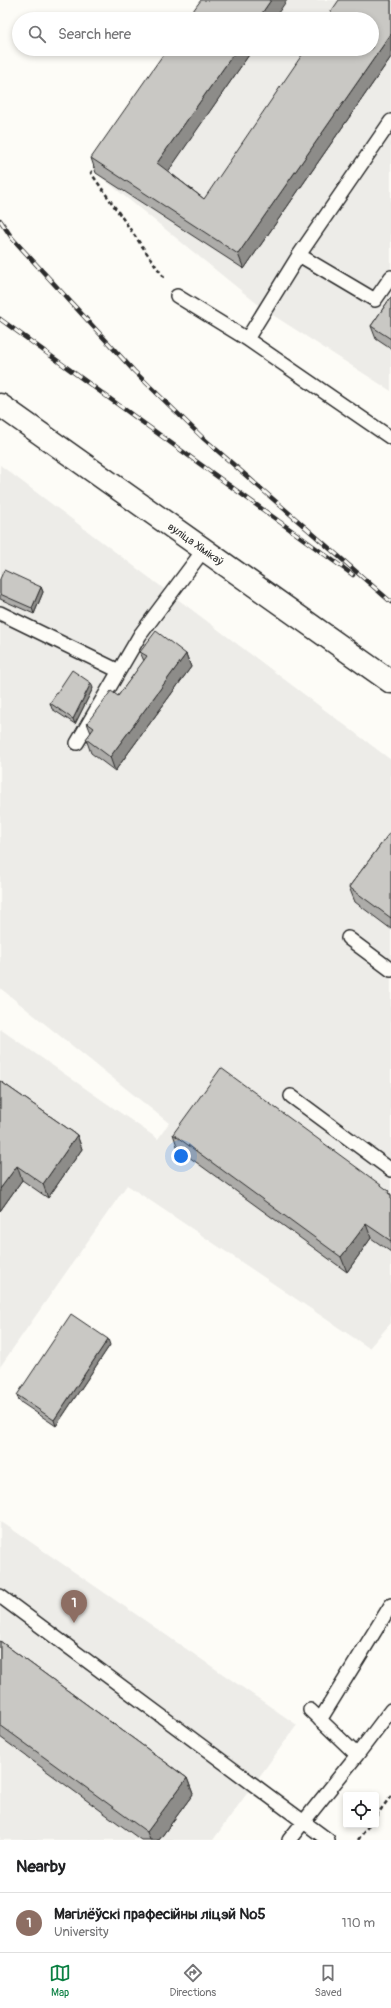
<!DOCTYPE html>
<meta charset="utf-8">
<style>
:root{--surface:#fff;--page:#f2f2f2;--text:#202124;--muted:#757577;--line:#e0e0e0;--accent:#0b8043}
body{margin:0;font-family:Pangolin,sans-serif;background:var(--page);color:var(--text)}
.controls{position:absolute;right:12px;bottom:12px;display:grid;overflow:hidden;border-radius:4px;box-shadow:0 2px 6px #0003}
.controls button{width:36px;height:36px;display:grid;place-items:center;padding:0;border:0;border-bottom:1px solid var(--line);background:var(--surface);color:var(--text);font:20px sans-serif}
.you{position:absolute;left:181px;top:1156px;width:14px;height:14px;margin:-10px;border:3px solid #fff;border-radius:50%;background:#1a73e8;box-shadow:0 0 0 6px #1a73e833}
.badge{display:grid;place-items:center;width:26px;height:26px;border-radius:50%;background:var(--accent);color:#fff;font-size:13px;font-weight:700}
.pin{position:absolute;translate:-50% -33px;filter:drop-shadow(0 1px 2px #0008)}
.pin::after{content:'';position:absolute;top:21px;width:14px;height:12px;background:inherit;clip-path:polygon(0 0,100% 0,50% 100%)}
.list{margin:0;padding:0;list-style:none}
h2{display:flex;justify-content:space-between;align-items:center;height:52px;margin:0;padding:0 16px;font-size:17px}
h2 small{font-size:13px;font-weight:400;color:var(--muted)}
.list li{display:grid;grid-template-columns:26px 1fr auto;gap:12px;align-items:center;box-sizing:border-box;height:60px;padding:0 16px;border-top:1px solid var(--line)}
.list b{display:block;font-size:15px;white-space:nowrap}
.list p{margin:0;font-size:13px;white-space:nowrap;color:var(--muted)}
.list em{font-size:13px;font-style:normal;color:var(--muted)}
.icon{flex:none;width:22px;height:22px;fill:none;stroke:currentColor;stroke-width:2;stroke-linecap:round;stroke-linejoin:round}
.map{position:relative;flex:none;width:391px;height:1840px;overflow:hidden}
.search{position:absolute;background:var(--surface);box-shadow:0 2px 6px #0003;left:12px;right:12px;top:12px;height:44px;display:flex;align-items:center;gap:10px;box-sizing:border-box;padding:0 14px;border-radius:22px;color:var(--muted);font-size:15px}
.sheet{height:112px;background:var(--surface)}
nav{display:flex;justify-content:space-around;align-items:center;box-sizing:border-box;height:56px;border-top:1px solid var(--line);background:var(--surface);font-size:11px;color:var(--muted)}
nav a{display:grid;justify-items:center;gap:2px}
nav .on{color:var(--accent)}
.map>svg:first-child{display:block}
</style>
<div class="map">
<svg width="391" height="1840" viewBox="0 0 391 1840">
<rect width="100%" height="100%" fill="#fdfcf7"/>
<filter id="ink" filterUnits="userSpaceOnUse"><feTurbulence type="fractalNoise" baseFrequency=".025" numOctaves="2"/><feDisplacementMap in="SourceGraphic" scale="8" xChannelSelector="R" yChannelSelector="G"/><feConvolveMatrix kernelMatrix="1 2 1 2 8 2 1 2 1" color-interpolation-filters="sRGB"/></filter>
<g filter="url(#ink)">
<path fill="#edece8" d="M217 0H391V391L265 310 96 173 183 49H372V19H204Z
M0 465 391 760V1323L369 1348 127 1185 0 1367V1029L158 1139 169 1123 0 988Z
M0 1521 297 1725 213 1840H0Z"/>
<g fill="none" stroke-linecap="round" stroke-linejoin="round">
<g stroke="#2b2b2b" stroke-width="16">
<path id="service" d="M299 255 375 300 391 277
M177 296 247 339 391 438
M247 339 299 255 391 121
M0 613 119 671
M77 743 140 635 205 548
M348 938 391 970
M291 1096 391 1170
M0 1596 328 1840
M320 1720 391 1605
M357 1755 391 1710
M289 1840 357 1755 310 1710"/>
</g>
<g stroke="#2b2b2b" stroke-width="25">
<g id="minor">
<path id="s1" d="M0 405 391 682"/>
</g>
</g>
<path stroke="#2b2b2b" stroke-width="2.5" stroke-dasharray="4 3" stroke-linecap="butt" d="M96 165 91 173 165 279
M376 1816 391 1796
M358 1840 369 1825"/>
<use href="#service" stroke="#fdfcf7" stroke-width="13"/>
<use href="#minor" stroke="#fdfcf7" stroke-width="22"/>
<g stroke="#2b2b2b" stroke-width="4.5">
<path id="rail" d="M0 220 12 238 134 371 203 438 391 602
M0 319 353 575"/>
</g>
<use href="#rail" stroke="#fdfcf7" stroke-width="3" stroke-dasharray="9" stroke-linecap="butt"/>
</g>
<path fill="#adaca9" stroke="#2b2b2b" d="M391 0V57L244 269 96 173 91 158 253 49 168 171 204 199Z
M391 297V349L376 339 371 326Z
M0 579 41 587 43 592 34 614 0 599Z
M140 652 186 654 191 667 115 771 91 753 86 739 91 733 87 723 118 696 144 661Z
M93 688 75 724 52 709 50 703Z
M391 831V929L355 902 349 887Z
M0 1081 77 1135 82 1149 48 1198 22 1180 0 1211Z
M173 1134 391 1194V1252L371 1238 347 1272 178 1149Z
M110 1345 56 1426 19 1401 17 1395Z
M0 1641 187 1778 193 1794 159 1840H141L0 1737Z"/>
<path fill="#8d8c89" stroke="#2b2b2b" d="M271 0H287L274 19H258Z
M391 34V57L244 269 238 254Z
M237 49H253L163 179 157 163Z
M41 587 43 592 34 614 32 608Z
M186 654 191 667 115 771 110 757Z
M91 683 93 688 75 724 73 719Z
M77 1135 82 1149 48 1198 43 1184Z
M17 1166 22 1180 0 1211V1189Z
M366 1224 371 1238 347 1272 341 1257Z
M108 1339 110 1345 56 1426 54 1420Z
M187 1778 193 1794 159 1840H150L147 1832Z"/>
<path fill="#c9c8c4" stroke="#2b2b2b" d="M201 0H271L258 19H187Z
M339 0H391V34L238 254 91 158 167 49H237L157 163 204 199 306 49H372V19H326Z
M391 297V339L371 326Z
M4 570 41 587 32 608 0 594V579Z
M156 631 186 654 110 757 86 739 94 728 87 723 111 691 118 696 147 656 140 652Z
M72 670 91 683 73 719 50 703Z
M391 831V918L349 887Z
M221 1068 389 1191 388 1193 391 1195V1241L366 1224 341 1257 173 1134Z
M0 1081 77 1135 43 1184 17 1166 0 1189Z
M71 1314 108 1339 54 1420 17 1395Z
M0 1641 187 1778 147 1832 0 1725Z"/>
</g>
<g text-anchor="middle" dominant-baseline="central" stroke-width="3" stroke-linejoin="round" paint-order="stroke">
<g font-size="11" fill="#2b2b2b" stroke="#fdfcf7">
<text stroke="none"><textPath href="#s1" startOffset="240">вуліца Хімікаў</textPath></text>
</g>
</g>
</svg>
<div class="controls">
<button><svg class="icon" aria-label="locate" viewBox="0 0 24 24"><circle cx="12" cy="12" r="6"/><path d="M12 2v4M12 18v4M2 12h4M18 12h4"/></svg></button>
</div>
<div class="you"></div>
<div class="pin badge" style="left:74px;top:1623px;background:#8d6e63">1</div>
<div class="search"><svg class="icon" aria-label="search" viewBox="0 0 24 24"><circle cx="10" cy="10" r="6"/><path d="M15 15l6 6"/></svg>Search here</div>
</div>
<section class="sheet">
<h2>Nearby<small></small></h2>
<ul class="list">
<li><span class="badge" style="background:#8d6e63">1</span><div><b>Магілёўскі прафесійны ліцэй №5</b><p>University</p></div><em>110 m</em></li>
</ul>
</section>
<nav>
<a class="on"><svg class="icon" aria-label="map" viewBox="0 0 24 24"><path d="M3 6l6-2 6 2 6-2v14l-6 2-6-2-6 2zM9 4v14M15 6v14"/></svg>Map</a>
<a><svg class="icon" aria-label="directions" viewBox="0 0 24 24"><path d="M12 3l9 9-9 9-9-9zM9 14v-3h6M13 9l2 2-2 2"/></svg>Directions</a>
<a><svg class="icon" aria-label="saved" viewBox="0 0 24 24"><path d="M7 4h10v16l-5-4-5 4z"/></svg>Saved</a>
</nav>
